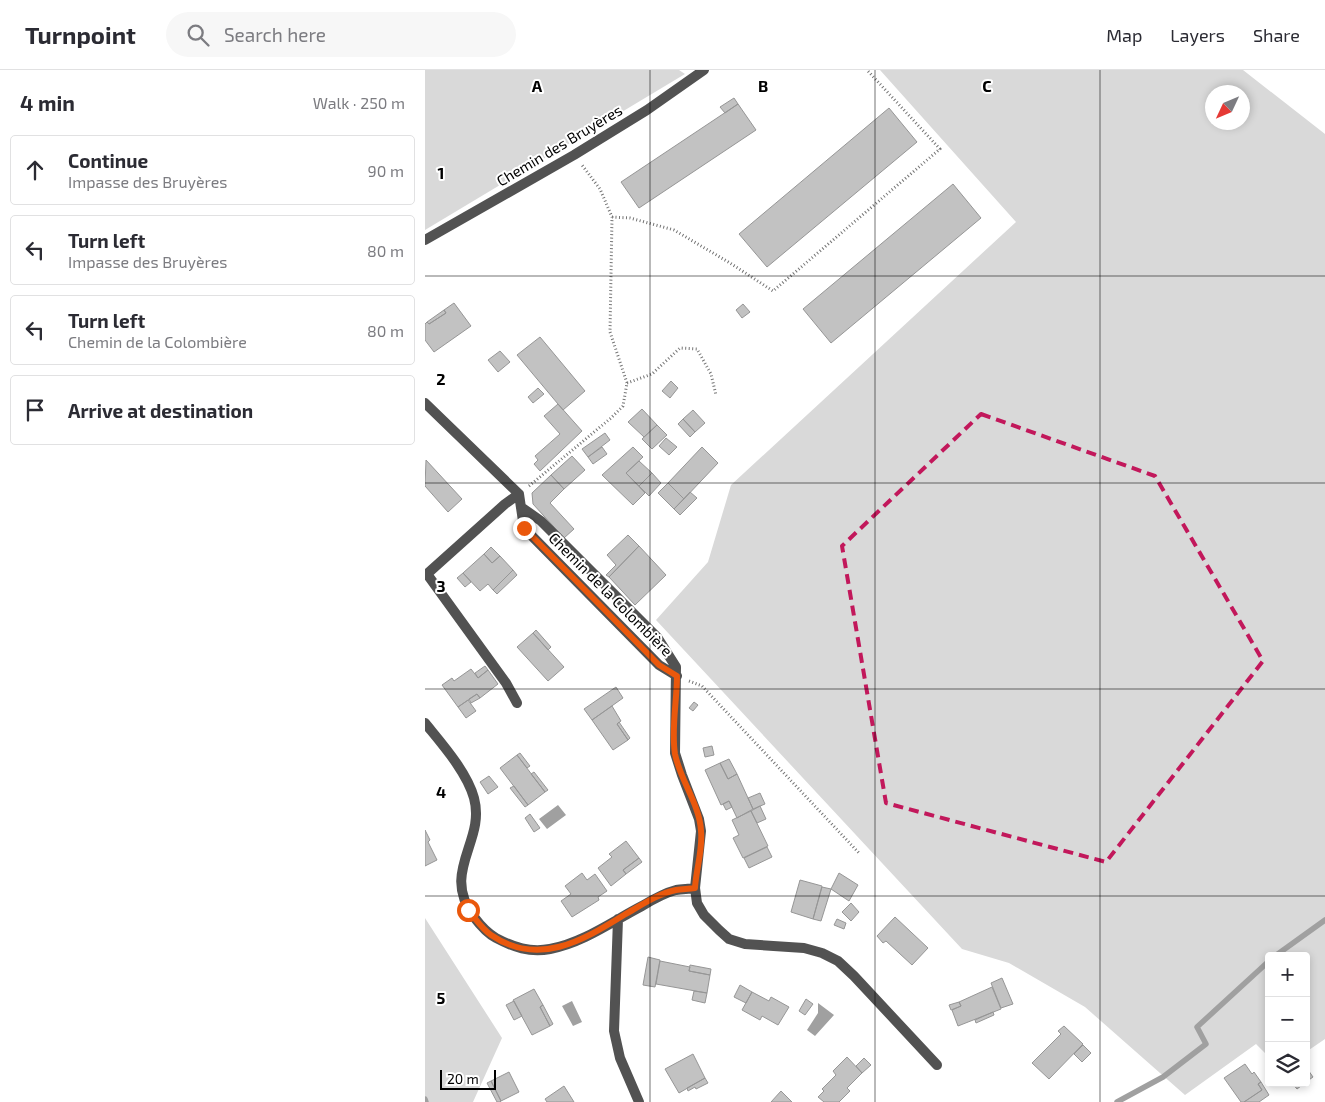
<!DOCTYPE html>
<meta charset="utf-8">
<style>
:root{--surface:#fff;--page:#f7f7f7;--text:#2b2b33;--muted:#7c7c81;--line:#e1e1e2}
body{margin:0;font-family:"Exo 2",sans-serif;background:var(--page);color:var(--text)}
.controls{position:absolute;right:15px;bottom:15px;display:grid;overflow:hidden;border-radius:5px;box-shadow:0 2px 8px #0003}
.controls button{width:45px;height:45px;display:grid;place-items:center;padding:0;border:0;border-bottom:1px solid var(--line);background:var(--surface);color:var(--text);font:25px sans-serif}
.compass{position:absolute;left:780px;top:15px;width:45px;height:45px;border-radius:50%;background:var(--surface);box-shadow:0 2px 8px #0003;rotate:226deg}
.scale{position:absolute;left:15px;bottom:12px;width:56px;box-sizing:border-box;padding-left:5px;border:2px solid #000;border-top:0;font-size:14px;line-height:18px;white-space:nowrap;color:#000;-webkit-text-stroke:4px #fff;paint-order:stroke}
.stop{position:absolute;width:15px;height:15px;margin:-11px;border:4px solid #ea580c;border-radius:50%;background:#fff}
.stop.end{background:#ea580c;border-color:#fff;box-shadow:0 1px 5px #0008}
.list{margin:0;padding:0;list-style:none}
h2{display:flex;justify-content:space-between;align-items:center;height:65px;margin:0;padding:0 20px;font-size:21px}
h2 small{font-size:16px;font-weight:400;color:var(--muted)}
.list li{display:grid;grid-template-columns:32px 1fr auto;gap:15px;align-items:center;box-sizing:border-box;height:70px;margin:0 10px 10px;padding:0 10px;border:1px solid var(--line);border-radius:5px}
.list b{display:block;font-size:19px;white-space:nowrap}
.list p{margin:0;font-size:16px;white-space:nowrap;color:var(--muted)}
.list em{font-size:16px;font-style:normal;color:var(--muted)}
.icon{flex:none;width:28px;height:28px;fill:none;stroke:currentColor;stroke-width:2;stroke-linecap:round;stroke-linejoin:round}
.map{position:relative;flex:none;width:900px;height:1032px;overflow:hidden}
header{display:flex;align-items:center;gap:30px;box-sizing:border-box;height:70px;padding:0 25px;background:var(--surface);border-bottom:1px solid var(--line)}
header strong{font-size:24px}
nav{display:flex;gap:28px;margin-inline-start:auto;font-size:18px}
.search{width:350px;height:45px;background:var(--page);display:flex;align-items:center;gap:12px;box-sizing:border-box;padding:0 18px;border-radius:28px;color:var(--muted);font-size:19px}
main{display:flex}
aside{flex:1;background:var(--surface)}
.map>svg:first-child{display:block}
</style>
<header>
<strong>Turnpoint</strong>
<div class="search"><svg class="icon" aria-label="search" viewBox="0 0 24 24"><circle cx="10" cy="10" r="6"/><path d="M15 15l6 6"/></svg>Search here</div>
<nav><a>Map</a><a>Layers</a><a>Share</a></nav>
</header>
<main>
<aside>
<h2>4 min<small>Walk · 250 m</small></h2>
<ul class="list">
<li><svg class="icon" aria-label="ahead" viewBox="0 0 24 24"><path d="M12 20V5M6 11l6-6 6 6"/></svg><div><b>Continue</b><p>Impasse des Bruyères</p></div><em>90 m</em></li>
<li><svg class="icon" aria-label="left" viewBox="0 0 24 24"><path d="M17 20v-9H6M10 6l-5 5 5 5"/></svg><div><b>Turn left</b><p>Impasse des Bruyères</p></div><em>80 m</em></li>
<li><svg class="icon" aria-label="left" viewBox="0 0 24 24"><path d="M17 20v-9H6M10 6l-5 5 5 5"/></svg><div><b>Turn left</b><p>Chemin de la Colombière</p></div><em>80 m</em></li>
<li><svg class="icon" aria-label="arrive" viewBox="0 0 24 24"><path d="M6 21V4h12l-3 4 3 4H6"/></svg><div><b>Arrive at destination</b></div></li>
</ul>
</aside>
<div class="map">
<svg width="900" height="1032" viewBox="0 0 900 1032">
<rect width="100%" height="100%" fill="#fff"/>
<path fill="#d9d9d9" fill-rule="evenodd" d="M0 0H254L260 4 0 160Z
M455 0H818L900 64V969L881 982V886H844V987L831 974 760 1025 660 937 584 893 537 879 231 550 283 492 306 415 591 152ZM788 22H818V52H788Z
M0 848 77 968 48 1032H0Z"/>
<path fill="#a0a0a0" d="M133 735 141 745 122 759 114 749Z
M147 931 157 952 148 956 137 936Z
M393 933 409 945 390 966 382 960 393 943Z"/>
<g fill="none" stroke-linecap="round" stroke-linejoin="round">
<path stroke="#a0a0a0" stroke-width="5.5" d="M850 886 900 850
M0 1029 1 1032
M692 1032 738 1007 781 974 772 957 844 891"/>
</g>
<path fill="#c2c2c2" stroke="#969696" d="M309 28 313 34 300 43 295 37Z
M313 34 331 60 214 138 196 112Z
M464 38 492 72 342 197 314 164Z
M528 114 556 148 406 273 378 239Z
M29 233 46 256 9 282 0 270V254L2 252 4 254 21 243 19 240Z
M318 234 325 242 317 248 311 240Z
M19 240 21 243 4 254 2 252Z
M115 267 160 321 138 340 92 285Z
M75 281 85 292 73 302 63 290Z
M246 311 253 318 245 328 237 321Z
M113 318 119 324 108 333 103 327Z
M133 334 157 361 115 401 109 394 113 390 110 386 135 364 119 346Z
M217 339 232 355 219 367 203 352Z
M268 340 280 353 270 362 258 349Z
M258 349 270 362 265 367 253 354Z
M232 355 242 365 227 379 217 369Z
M180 363 185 370 163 387 157 379Z
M241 368 252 377 244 385 234 376Z
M177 377 182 384 168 394 163 387Z
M208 377 218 387 201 403 220 423 208 435 177 405Z
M277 377 293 393 259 429 243 413Z
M147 386 160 400 139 419 126 405Z
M1 390 37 429 23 442 0 416Z
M214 391 227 403 214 416 201 403Z
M227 403 236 413 224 426 214 416Z
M126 405 139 419 125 433 149 459 139 468 108 434 107 423Z
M243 413 259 429 249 439 233 423Z
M265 422 272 428 255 445 249 439Z
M203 465 214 476 184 507 181 505 191 495 182 485Z
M214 476 241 505 210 535 184 507Z
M66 477 75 486 67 493 59 484Z
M59 484 67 493 75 486 88 500 68 520 63 514 55 521 38 503Z
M88 500 92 505 72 524 68 520Z
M38 503 46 512 40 517 32 508Z
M111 560 126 577 123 580 108 563Z
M108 563 139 597 123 611 92 577Z
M60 596 63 600 53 608 50 603Z
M46 599 53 608 63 600 73 614 55 628 52 624 33 637 17 615 27 608 29 611Z
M191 617 198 628 167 650 159 639Z
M52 624 55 628 46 633 44 629Z
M43 630 51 641 41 648 33 637Z
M269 632 273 635 268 641 264 638Z
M187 636 196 651 192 654 203 670 188 680 167 650Z
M194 652 205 668 203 670 192 654Z
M287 676 289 685 280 687 278 678Z
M95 683 105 696 102 698 92 685Z
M92 685 120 722 103 735 75 698Z
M304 689 312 704 303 709 295 693Z
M295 693 303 709 312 704 328 739 312 748 304 731 296 735 280 700Z
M109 702 123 720 120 722 106 704Z
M64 706 73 717 63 724 55 712Z
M89 716 103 735 100 737 85 718Z
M335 723 340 734 328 739 323 728Z
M304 731 307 737 301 740 298 734Z
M335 736 341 749 332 753 326 741Z
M326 741 343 776 318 788 308 768 314 765 307 750Z
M105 744 115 758 109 762 100 748Z
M0 760 5 770 3 772 12 790 0 796Z
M201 771 214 788 198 800 201 804 186 816 173 798 187 787 184 784Z
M342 777 347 787 324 798 319 788Z
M214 788 217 792 201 804 198 800Z
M157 803 162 810 170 804 182 821 173 827 174 830 147 847 136 831 146 824 140 816Z
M414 803 433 815 424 831 406 819Z
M375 810 397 816 388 849 366 842Z
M397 817 406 819 396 851 388 849Z
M426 833 434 842 426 851 417 842Z
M470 847 503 878 487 895 461 871 458 873 452 866Z
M412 849 421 853 419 859 409 855Z
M223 887 235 890 230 917 218 915Z
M235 891 265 897 264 901 285 905 282 923 231 914Z
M265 895 286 899 285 905 264 901Z
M577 908 588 934 576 938 566 913Z
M315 915 327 922 321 933 309 927Z
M567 917 576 939 533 956 527 940 536 936 534 932Z
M109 919 118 935 115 937 125 956 107 965 88 930Z
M269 921 282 923 280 933 267 930Z
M327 922 344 931 346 927 364 937 353 955 337 946 335 950 317 940Z
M381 929 388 934 380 945 374 941Z
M89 931 97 946 89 950 81 935Z
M534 932 536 936 526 940 524 935Z
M118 935 128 954 125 956 115 937Z
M568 942 569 945 551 953 550 950Z
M639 956 658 974 624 1009 607 993 636 964 633 961Z
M658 975 666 983 657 992 649 984Z
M268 984 280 1008 254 1023 240 999Z
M422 987 437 1003 422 1018 425 1021 414 1032H399L393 1027 399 1021 397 1019 411 1005 408 1001Z
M439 988 446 995 437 1003 431 996Z
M820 994 827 1004 829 1002 836 1012 833 1014 837 1020 819 1032H816L799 1008Z
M881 997 888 1007 881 1012Z
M84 1002 94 1022 76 1031 66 1011Z
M280 1008 283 1013 271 1019 270 1017 263 1021 262 1018Z
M66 1011 76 1031 75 1032H72L62 1013Z
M836 1012 844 1025 834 1032H819L837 1020 833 1014Z
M867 1013H880L872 1019Z
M139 1016 149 1032H122L120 1029Z
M356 1021 367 1032H346Z"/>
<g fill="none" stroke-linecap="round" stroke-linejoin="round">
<path stroke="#747474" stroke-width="3" stroke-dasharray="1 2.5" stroke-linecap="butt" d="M187 147 205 148 249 160 305 193 348 221 515 79 442 0
M202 313 227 304 255 278 272 279 286 304 291 325
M104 416 186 348 198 336 202 313 185 262 187 147 175 119 157 95
M264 611 277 616 434 783"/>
<path stroke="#525252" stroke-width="10" d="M0 170 149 85 222 40 279 0
M0 333 94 424 99 458 234 595 252 606
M96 437 116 451 232 567 251 597 250 683 257 705 274 749 276 761 270 818 272 833 279 845 294 860 304 869 320 874 379 878 397 883 413 891 429 906 512 995
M92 633 81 613 2 504 80 434 94 424
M0 653C17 674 42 702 49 728 61 772 15 801 49 847 55 855 62 863 71 868 88 877 105 883 125 879 158 873 188 851 217 836 227 830 239 823 251 820 257 819 264 819 270 818
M193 849 189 961 195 988 214 1032"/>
</g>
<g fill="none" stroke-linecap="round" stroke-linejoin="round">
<path stroke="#ea580c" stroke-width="6" d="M43 840C50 848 57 859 66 865 113 897 157 871 199 845 215 836 232 824 251 820 257 819 263 819 270 818 271 799 278 780 276 761 275 735 255 710 250 684 246 659 252 631 252 606L234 595 99 458"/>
</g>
<path fill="none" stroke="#c2185b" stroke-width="4" stroke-dasharray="10 6" stroke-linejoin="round" d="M556 344 730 406 838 591 681 792 461 733 417 476Z"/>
<path fill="none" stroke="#000" stroke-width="1" stroke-opacity="0.55" d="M225 0V1032M450 0V1032M675 0V1032M0 206H900M0 413H900M0 619H900M0 826H900"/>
<g text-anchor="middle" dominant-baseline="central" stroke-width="4" stroke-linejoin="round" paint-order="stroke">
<g font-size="15" fill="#000" stroke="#fff">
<text transform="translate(134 75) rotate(-31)">Chemin des Bruyères</text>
<text transform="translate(186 524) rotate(45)">Chemin de la Colombière</text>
</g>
</g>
<g font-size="16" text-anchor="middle" font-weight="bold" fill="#000" stroke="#fff" stroke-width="4" stroke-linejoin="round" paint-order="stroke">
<text x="112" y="22">A</text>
<text x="338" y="22">B</text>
<text x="562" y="22">C</text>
<text x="16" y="109">1</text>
<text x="16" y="315">2</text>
<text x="16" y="522">3</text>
<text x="16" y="728">4</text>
<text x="16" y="934">5</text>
</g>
</svg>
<div class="controls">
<button>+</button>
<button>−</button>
<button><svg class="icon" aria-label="layers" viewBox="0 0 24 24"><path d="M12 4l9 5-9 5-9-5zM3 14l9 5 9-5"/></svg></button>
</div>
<svg class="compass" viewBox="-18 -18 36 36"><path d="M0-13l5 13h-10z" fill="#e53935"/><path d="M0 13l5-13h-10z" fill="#7c7c81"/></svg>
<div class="scale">20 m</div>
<div class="stop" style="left:43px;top:840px"></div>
<div class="stop end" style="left:99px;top:458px"></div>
</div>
</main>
